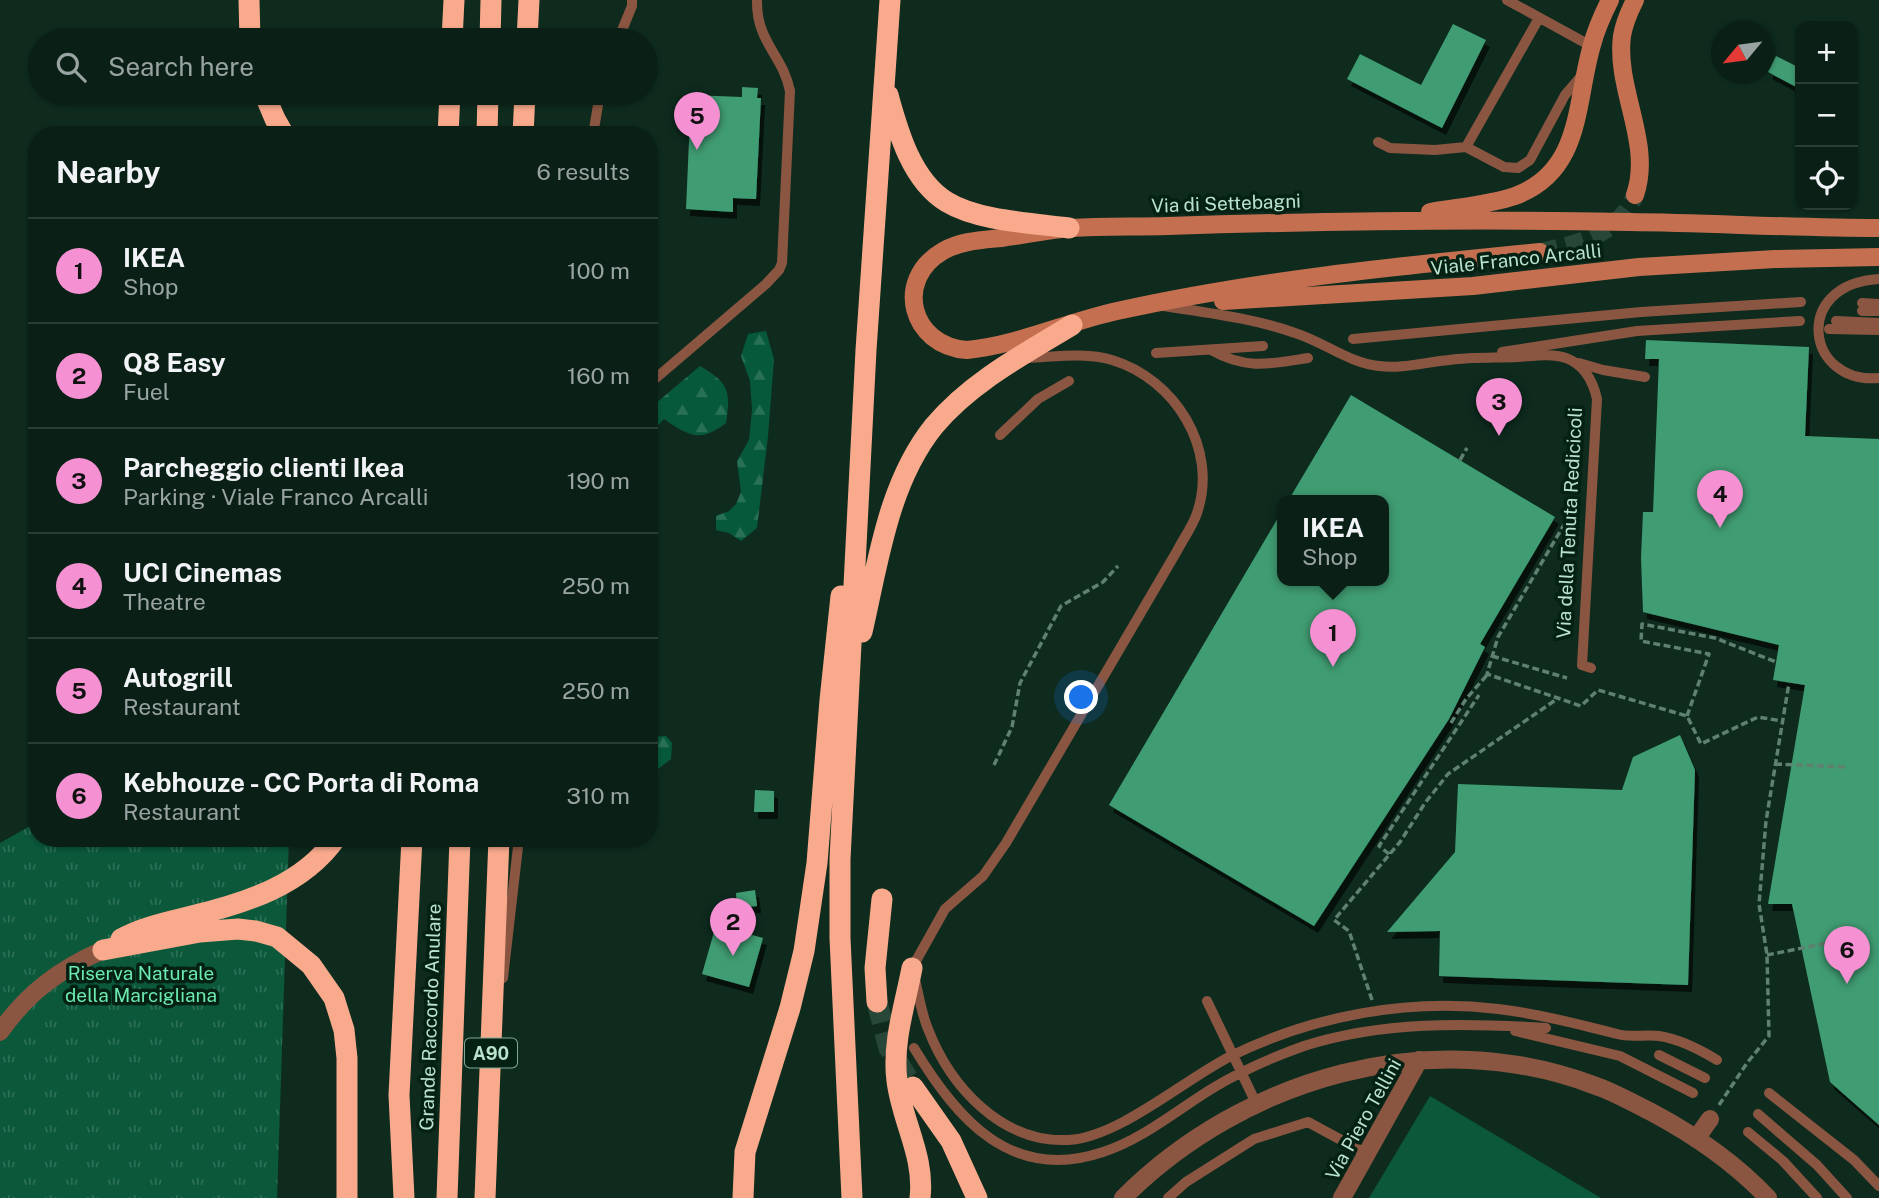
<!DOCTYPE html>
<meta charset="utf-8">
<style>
:root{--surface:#0a2016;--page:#13281f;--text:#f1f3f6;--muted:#99a3a1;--line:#2a3e35;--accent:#f591d2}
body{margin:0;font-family:"Public Sans",sans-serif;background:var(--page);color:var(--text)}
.controls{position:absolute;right:21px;top:21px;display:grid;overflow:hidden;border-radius:14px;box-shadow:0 2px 5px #0004}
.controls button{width:63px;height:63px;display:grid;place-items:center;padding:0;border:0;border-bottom:2px solid var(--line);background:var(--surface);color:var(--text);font:35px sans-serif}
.compass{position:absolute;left:1711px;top:21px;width:63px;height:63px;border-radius:50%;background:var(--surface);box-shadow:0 2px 5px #0004;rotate:241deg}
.you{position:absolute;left:1082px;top:698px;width:24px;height:24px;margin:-18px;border:5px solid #fff;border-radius:50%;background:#1a73e8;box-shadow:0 0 0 10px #1a73e833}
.badge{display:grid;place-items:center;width:46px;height:46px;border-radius:50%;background:var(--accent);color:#111;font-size:23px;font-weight:700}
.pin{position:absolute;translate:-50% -58px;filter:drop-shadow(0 2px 4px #0008)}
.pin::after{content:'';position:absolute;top:37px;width:24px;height:21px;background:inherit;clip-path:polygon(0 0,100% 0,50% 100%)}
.popup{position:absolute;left:1277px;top:495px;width:112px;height:91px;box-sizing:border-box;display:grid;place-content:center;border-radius:14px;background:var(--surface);filter:drop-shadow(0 2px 5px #0005);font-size:23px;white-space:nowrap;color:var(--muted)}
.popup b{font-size:26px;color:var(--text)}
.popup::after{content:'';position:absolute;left:50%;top:100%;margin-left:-14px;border:14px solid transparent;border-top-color:var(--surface)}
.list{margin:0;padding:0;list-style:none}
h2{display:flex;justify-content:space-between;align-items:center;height:91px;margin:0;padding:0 28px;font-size:30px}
h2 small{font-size:23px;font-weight:400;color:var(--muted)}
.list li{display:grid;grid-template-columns:46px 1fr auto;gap:21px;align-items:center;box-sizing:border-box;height:105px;padding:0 28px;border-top:2px solid var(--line)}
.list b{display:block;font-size:26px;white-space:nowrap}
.list p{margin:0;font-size:23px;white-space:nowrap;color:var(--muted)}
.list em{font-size:23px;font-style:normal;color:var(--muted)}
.icon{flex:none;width:38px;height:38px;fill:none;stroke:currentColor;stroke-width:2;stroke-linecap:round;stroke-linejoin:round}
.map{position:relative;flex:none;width:1879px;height:1198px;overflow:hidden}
.search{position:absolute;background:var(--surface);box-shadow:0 2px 5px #0004;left:28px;top:28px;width:630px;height:77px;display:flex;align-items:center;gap:18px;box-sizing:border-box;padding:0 24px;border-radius:38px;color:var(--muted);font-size:26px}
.panel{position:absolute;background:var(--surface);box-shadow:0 2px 5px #0004;left:28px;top:126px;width:630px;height:721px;border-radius:28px}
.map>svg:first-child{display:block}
</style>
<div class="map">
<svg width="1879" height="1198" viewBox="0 0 1879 1198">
<defs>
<pattern id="forest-firs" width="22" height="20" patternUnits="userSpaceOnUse" patternTransform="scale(1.75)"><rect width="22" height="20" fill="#07593b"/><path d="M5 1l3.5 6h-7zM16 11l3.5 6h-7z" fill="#297156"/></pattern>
<pattern id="park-tufts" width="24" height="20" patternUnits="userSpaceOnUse" patternTransform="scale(1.75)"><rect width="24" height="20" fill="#0b583b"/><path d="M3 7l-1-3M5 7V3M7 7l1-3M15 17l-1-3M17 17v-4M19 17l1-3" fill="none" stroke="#2c7056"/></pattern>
<filter id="shadow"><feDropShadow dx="4" dy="7" stdDeviation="0" flood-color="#0009"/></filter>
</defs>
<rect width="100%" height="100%" fill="#0e2b1e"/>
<path fill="#0b583b" d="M1430 1096 1601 1198H1369Z"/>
<path fill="url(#forest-firs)" d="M766 331 774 359 768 436 757 528 741 541 729 533 716 530V516L729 511 736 504 741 492 737 461 749 440 752 410 750 381 741 356 748 334Z
M700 366C729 383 731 391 726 423 700 443 689 436 664 419L649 435V409Z
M666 736 672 743 671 759 658 769 649 770V737Z"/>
<path fill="url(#park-tufts)" d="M37 822V838H289L277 1198H0V843Z"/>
<path fill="#3f9d73" filter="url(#shadow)" d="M1453 24 1486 40 1442 128 1347 79 1360 54 1421 85Z
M1776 56 1800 68V89L1768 72Z
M742 87 758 88 757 98H761L756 199 733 198V212L686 209 691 95 742 97Z
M1646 340 1809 347 1805 436 1879 439V1125L1830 1082 1792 904H1768L1805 685 1773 680 1779 645 1643 612 1641 558 1643 512H1653L1659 359H1645Z
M1351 395 1555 517 1480 644 1485 647 1449 719 1314 926 1109 805 1282 511V581H1384V501H1288Z
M1680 735 1695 770 1688 985 1439 976 1440 931 1387 932 1455 852 1458 784 1622 790 1633 757Z
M755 790 774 791V812H754Z
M755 890 757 906 737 908 736 893Z
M716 925 763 938 749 987 702 974Z"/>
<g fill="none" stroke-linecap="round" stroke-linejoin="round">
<path stroke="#284738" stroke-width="18" stroke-dasharray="18 9" stroke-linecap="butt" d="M1540 252C1577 244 1619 235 1635 195"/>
<path stroke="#284738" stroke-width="21" stroke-dasharray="21 10" stroke-linecap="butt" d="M877 1002 889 1048 913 1087"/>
<path stroke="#5e8170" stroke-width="3.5" stroke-dasharray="7 3.5" stroke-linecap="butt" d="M1460 460 1467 448
M1565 523 1498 637 1487 674 1581 706 1598 690 1687 716 1701 744 1758 717 1782 721
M1492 656 1567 678
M1687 716 1709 654 1641 641 1642 624 1715 638 1776 662
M1451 723 1466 699 1487 675
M1775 764 1847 767
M994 765 1012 727 1020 683 1061 606 1103 582 1118 566
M1389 854 1379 846 1479 695
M1767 955 1843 940
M1372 1000 1349 931 1334 920 1400 842 1425 803 1448 774 1557 699
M1719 1105 1747 1063 1769 1036 1767 955 1759 904 1766 821 1789 683"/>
<path stroke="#8a5642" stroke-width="10" d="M1507 0 1591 46
M618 40 632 6V0
M593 135 600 93
M1378 142 1390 148 1435 150 1466 147 1504 167 1518 168 1530 160 1565 95 1583 74
M1466 147 1539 18
M1879 279C1791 284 1806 385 1879 378
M1862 303 1879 304
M1164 306C1208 313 1253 318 1295 333 1324 342 1349 363 1379 366 1402 369 1426 362 1449 360 1471 357 1495 358 1518 357 1533 356 1552 353 1566 358 1585 365 1593 381 1597 399L1582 665 1591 668
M1862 311H1879
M1836 321 1879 323
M1829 329 1879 330
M1353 339 1641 312 1801 302
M1211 350C1246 370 1270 364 1308 358
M1502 352 1637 331 1800 321
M1156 353 1263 346
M1027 358C1055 357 1085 352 1112 360 1175 379 1219 449 1197 513 1193 526 1183 539 1177 551L1006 843 983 876 945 909 912 968C918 988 920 1010 928 1029 950 1086 1001 1143 1068 1140 1118 1138 1185 1079 1231 1056 1312 1016 1408 998 1498 1009 1539 1014 1578 1024 1617 1034 1631 1038 1645 1034 1659 1036 1680 1039 1699 1049 1717 1060
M1579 363 1603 370 1645 377
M649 384 766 284 779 270 782 263 790 91C783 55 756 42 757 0
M1000 435 1038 399 1069 381
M503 978 519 838
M1207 1001 1256 1103
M1515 1031 1620 1056 1693 1093
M914 1048C957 1119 1011 1183 1103 1152 1143 1139 1177 1110 1213 1088 1241 1071 1273 1057 1304 1046 1382 1021 1466 1023 1546 1028
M1659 1055 1705 1078
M1769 1093 1854 1160 1879 1186
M1758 1114 1817 1165 1847 1198
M1748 1132 1783 1161 1817 1198
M1168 1198 1186 1182 1254 1139 1308 1122 1367 1154"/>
<path stroke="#8a5642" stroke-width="18" d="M0 1032C27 993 60 969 103 950
M1696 1139 1710 1119
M1123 1198C1244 1077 1432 1023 1596 1086 1616 1093 1635 1104 1653 1113 1696 1136 1735 1163 1768 1198
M1342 1198 1419 1060"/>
<path stroke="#c47050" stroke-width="18" d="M1635 195C1653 143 1615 89 1622 36 1624 23 1629 12 1635 0
M1430 212C1458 207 1489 205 1515 196 1583 171 1575 102 1592 45 1596 29 1603 14 1610 0
M1540 252C1398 266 1256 280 1117 311 1067 322 1018 345 967 350 911 346 893 280 943 251 960 241 981 240 1001 238 1024 235 1047 230 1071 228 1103 226 1136 227 1168 226 1322 221 1476 219 1630 222 1713 223 1796 228 1879 228
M1223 301 1473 286 1639 267 1775 259 1879 257"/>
<path stroke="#f9aa8c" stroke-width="21" d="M249 0 250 40
M452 40 454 0
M490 40 491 0
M527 40 529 0
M264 93 275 119 284 135
M888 95C898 132 912 181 947 202 978 221 1033 223 1069 228
M448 135 450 93
M487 135 488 93
M523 135 525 93
M862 632C878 563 888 483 934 426 971 382 1024 354 1072 325
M121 939C143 927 168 922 192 916 246 903 303 885 336 838
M103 950 200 932 238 929 256 931 277 937 311 965 334 998 344 1030 347 1058V1198
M912 968C905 1005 892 1043 897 1081 902 1122 925 1156 920 1198
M877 1002 875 968 882 899
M913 1087 951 1141 977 1198
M404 1198 399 1095 412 838
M447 1198 460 838
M485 1198 499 838
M743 1198 745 1152 790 1008 804 951 817 863 830 700 841 596
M852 1198 840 938V859L866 350 890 0"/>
</g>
<g text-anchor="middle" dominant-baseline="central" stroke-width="7" stroke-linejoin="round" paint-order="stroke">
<rect fill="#042114" stroke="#83a996" stroke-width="2" x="465" y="1038.5" width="52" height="29" rx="5"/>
<g font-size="18" font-weight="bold" fill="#bae3cd">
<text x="491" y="1053">A90</text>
</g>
<g font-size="19" fill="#bae3cd" stroke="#042114">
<text transform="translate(1226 203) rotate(-2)">Via di Settebagni</text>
<text transform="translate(1516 259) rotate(-6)">Viale Franco Arcalli</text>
<text transform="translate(1569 523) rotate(-87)">Via della Tenuta Redicicoli</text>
<text transform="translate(430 1017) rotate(-88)">Grande Raccordo Anulare</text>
<text transform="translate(1363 1119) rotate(-61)">Via Piero Tellini</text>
</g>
<g font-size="19" fill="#6ceab0" stroke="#042114">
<text x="141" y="973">Riserva Naturale<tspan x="141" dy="22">della Marcigliana</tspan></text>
</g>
</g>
</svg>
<div class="controls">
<button>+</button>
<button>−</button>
<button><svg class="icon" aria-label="locate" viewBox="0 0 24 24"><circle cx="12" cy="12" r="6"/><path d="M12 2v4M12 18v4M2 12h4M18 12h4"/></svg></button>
</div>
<svg class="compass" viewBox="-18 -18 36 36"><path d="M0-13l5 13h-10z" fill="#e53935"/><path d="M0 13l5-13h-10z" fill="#99a3a1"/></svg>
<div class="you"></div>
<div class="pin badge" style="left:1333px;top:667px">1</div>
<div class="popup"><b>IKEA</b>Shop</div>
<div class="pin badge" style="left:733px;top:956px">2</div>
<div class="pin badge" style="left:1499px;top:436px">3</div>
<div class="pin badge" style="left:1720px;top:528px">4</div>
<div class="pin badge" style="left:697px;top:150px">5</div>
<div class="pin badge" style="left:1847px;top:984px">6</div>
<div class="search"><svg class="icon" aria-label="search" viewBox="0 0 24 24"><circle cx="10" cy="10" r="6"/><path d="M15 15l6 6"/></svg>Search here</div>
<section class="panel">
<h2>Nearby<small>6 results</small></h2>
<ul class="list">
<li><span class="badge">1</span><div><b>IKEA</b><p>Shop</p></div><em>100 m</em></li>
<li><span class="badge">2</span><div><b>Q8 Easy</b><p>Fuel</p></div><em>160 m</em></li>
<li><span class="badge">3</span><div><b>Parcheggio clienti Ikea</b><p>Parking · Viale Franco Arcalli</p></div><em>190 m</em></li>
<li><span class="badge">4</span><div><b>UCI Cinemas</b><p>Theatre</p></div><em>250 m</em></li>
<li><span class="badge">5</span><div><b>Autogrill</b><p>Restaurant</p></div><em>250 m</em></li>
<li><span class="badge">6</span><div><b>Kebhouze - CC Porta di Roma</b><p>Restaurant</p></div><em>310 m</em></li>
</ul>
</section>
</div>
